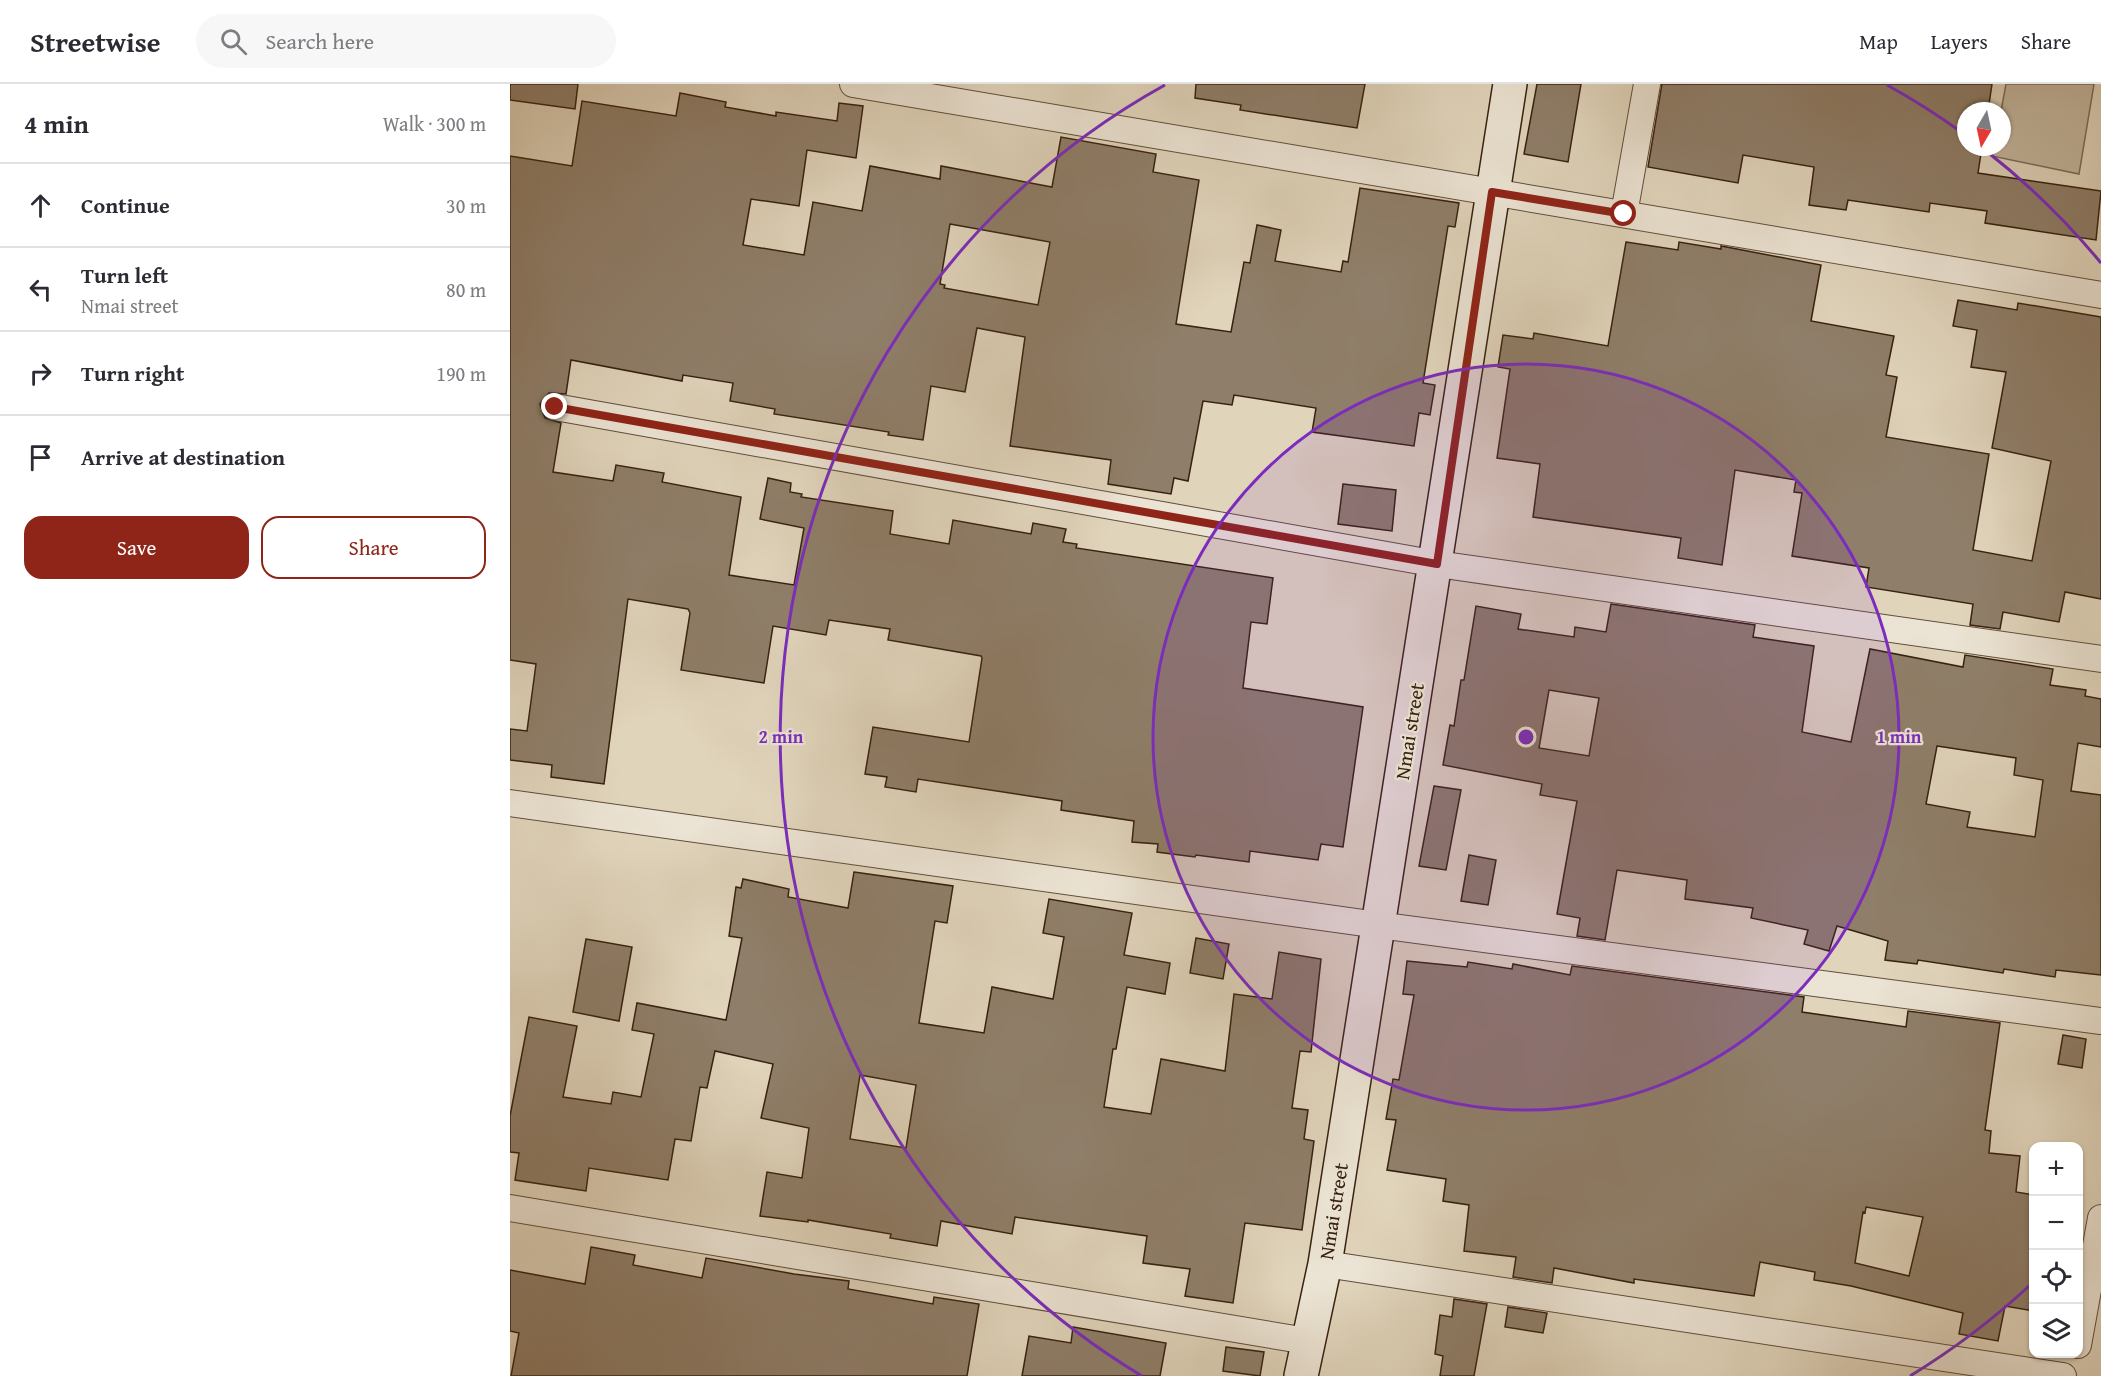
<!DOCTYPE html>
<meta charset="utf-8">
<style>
:root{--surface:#fff;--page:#f7f7f7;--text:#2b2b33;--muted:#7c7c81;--line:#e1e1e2;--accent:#8f2418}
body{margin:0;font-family:"Gentium Book Plus",serif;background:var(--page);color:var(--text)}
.controls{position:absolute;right:18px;bottom:18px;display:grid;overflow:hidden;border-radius:12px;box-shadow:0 2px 4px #0004}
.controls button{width:54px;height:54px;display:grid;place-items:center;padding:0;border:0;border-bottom:2px solid var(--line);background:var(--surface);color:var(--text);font:30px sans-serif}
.compass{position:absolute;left:1447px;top:18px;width:54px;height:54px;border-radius:50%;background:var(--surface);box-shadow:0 2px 4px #0004;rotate:189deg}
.stop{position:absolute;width:18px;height:18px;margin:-14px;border:4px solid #8f2418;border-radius:50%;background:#fff}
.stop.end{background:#8f2418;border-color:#fff;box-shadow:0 2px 6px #0008}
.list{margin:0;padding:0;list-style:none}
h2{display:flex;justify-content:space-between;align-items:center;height:78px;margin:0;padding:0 24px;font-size:26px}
h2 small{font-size:20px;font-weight:400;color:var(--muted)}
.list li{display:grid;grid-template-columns:39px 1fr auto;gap:18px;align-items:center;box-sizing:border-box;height:84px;padding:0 24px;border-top:2px solid var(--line)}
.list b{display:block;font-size:22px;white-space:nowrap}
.list p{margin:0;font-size:20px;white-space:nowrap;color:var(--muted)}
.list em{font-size:20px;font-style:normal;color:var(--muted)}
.actions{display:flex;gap:12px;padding:18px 24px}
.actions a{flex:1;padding:14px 0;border:2px solid var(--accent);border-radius:18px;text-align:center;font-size:21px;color:var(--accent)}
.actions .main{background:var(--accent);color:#fff}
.icon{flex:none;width:33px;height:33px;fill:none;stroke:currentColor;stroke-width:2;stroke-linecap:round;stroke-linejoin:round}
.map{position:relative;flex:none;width:1591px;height:1292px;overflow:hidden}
header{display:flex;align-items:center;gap:36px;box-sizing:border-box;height:84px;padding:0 30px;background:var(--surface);border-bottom:2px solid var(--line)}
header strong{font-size:28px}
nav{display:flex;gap:33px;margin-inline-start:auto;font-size:21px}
.search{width:420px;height:54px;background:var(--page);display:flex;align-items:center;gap:15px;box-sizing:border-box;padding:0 21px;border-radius:33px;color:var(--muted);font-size:22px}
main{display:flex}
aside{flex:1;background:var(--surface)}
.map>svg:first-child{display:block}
</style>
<header>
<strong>Streetwise</strong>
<div class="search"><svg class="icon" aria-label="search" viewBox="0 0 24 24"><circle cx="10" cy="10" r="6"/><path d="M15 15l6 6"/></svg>Search here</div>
<nav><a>Map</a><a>Layers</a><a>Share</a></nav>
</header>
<main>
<aside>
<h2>4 min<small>Walk · 300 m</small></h2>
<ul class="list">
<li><svg class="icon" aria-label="ahead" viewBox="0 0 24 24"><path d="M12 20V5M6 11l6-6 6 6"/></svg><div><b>Continue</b></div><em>30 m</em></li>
<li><svg class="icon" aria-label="left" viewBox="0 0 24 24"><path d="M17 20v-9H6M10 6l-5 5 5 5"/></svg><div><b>Turn left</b><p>Nmai street</p></div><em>80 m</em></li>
<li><svg class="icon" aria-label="right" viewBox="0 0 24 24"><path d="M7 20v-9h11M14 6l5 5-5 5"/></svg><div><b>Turn right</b></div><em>190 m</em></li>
<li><svg class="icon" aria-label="arrive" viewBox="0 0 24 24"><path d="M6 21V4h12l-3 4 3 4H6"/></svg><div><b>Arrive at destination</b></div></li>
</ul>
<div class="actions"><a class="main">Save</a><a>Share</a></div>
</aside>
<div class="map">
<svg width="1591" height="1292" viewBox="0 0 1591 1292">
<rect width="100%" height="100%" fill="#e0d4bb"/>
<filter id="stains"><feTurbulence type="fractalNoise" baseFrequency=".00333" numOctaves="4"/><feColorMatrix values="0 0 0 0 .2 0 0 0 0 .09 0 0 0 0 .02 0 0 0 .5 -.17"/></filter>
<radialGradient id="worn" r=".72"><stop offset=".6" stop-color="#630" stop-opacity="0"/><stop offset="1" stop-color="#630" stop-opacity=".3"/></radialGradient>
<path fill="#c3b69e" stroke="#7d6c57" stroke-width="1.5" d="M1496 0H1584L1569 90 1482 72 1484 63H1492L1491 27Z"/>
<path fill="#8f7e69" stroke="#372110" stroke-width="1.5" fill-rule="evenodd" d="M0 0H68L65 25 0 16Z
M686 0H855L847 44 730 26 731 21 685 14Z
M1027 0H1071L1058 78 1014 70Z
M1152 0H1482L1478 27H1456V63H1472L1468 89 1591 107 1586 156 1475 139 1477 127 1420 119 1419 128 1338 116 1336 126 1299 121 1304 83 1233 71 1228 99 1138 83Z
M170 9 216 18 215 23 266 32V28L327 37 329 19 353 22 346 74 297 66 289 122 241 115 233 161 294 171 303 118 352 127 360 82 430 95 431 82 542 103 551 53 646 70 643 88 689 96 666 240 721 248 734 178 740 179 747 141 771 146 765 177 831 188 833 177 838 178 850 104 949 119 945 143 938 142 913 299 925 301 920 331 909 329 904 362 802 348 806 324 724 311 722 321 693 317 678 397 664 394 661 410 598 400 601 376 500 362 515 253 467 244 455 308 421 302 413 356 378 351 379 348 264 330 265 325 220 317 223 299 173 291 172 297 61 276 56 310 39 309 30 320 35 334 51 339 43 388 103 397 106 381 154 389 152 398 231 413 219 491 284 501 294 444 250 435 258 394 281 399 280 408 292 410 291 413 383 427 380 450 439 460 443 436 521 450 523 439 556 445 553 458 567 460 566 464 763 494 757 540 741 538 733 604 853 623 833 763 811 760 808 776 740 767 739 778 686 771 685 773 647 768 648 760 622 758 624 737 551 726 552 717 408 695 406 708 375 703 377 693 355 690 363 643 459 658 472 574 471 572 378 556 380 545 319 536 316 551 263 542 254 599 171 586 180 529 178 525 118 515 94 700 41 693 42 681 0 676V645L17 647 26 580 0 576V72L62 82 72 17 166 32ZM440 140 540 158 528 221 434 204 435 201 430 200Z
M1116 158 1168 166 1169 158 1211 165V162L1311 181 1301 237 1384 252 1376 291 1387 293 1376 353 1479 370 1463 466 1522 477 1541 377 1482 364 1496 288 1461 283 1467 246 1443 242 1448 216 1507 226 1508 219 1591 233V515L1555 508 1549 538 1493 528 1490 545 1460 541 1463 520 1356 503 1359 484 1282 472 1292 409 1284 408 1286 396 1225 386 1212 481 1168 474 1171 454 1023 433 1030 380 987 374 1000 285 988 283 993 251 1023 255 1024 249 1098 262Z
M833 400 886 406 882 447 828 440Z
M1101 520 1245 541 1243 553 1304 562 1292 648 1341 658 1360 565 1453 583 1455 571 1543 585 1540 601 1576 606 1575 612 1591 615V663L1568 659 1561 707 1591 711V891L1546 886 1545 893 1494 885 1493 889 1408 876 1407 880 1375 876 1378 857 1327 842 1319 867 1294 860 1298 846 1241 834 1243 824 1175 815 1177 796 1107 786 1095 856 1067 852 1070 834 1047 830 1067 717 1030 711 1032 700 933 681 940 641 944 642 951 596H954L966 522 1011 530 1008 545 1064 553 1065 543 1096 548ZM1039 606 1089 614 1079 672 1029 664ZM1427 662 1506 674 1504 691 1533 696 1525 753 1457 743 1460 728 1416 720Z
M924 702 951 706 936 786 909 782Z
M959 771 986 776 978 821 951 817Z
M344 788 443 802 437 839 425 837 409 939 474 949 482 903 543 915 554 853 533 849 539 815 622 829 614 871 660 879 655 910 617 903 606 965H603L594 1023 641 1030 651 975 715 987 724 910 762 915 769 868 811 875 801 968 790 967 782 1024 798 1026 794 1055 804 1057 792 1146 735 1139 723 1219 675 1212 680 1185 633 1179 637 1152 505 1133 502 1150 431 1137 427 1162 380 1154 381 1150 298 1136V1138L250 1132 257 1088 292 1094 299 1044 251 1034 263 980 205 967 197 1004 190 1003 181 1057 165 1055 158 1096 79 1084 76 1107 5 1096 9 1069 0 1068V1032L19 933 67 942 53 1013 101 1020 103 1008 131 1013 144 950 122 946 127 919 216 936 232 854 219 852 226 803 231 804 233 795 279 805 278 813 338 824ZM350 991 406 1001 396 1064 340 1055Z
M686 854 719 860 713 895 680 889Z
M76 855 122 863 109 937 63 928Z
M897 877 957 883 958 878 1002 885 1003 880 1060 891 1062 882 1294 913 1292 928 1396 943 1398 927 1490 939 1475 1046 1481 1047 1479 1069 1510 1072 1506 1108 1524 1111V1227L1495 1222 1488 1257 1449 1250 1453 1229 1341 1202 1304 1196 1305 1188 1250 1178 1244 1212 1124 1195V1199L1044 1184 1042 1199 1003 1193 1006 1173 954 1167 959 1121 933 1117 936 1095 877 1086 886 1036 876 1035 883 995 889 996 904 911 893 910ZM1356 1123 1413 1133 1399 1192 1345 1179 1353 1128 1355 1129Z
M1553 951 1576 955 1572 984 1548 980Z
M81 1163 125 1171 123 1181 192 1194 196 1174 284 1190 339 1197 338 1205 423 1220 424 1213 469 1220 457 1292H1L9 1249 0 1247V1186L75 1200Z
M944 1215 977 1220 964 1292H930L933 1272 925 1270 930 1231 942 1233Z
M998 1223 1037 1229 1033 1249 995 1243Z
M563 1243 656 1259 650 1292H512L519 1252 561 1259Z
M716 1263 754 1268 750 1292 713 1287Z"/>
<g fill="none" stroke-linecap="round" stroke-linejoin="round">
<g stroke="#614e3b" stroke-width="28">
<path id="street" d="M343 0 1591 211
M1114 130 1137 0
M45 323 927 480 1591 575
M0 719 868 841 1591 937
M0 1124 797 1257
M815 1180 1553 1292
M1568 1261 1591 1134"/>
</g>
<g stroke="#372110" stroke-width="36">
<path id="secondary" d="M791 1292 815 1180 1000 0"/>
</g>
<use href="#street" stroke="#ebe3d3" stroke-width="26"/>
<use href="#secondary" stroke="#ebe3d3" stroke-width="33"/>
</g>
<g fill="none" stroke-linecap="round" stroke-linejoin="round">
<path stroke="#8f2418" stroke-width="8" d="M45 323 927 480 982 108 1114 130"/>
</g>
<circle cx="1016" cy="653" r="373" fill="#7b2cbf" fill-opacity=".12"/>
<g fill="none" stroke="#7b2cbf" stroke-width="3">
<circle cx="1016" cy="653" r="373"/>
<path d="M1519 1202A745 745 0 0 1 1400 1292M632 1292A745 745 0 0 1 655 1M1377 1A745 745 0 0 1 1454 50M1475 66A745 745 0 0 1 1591 179"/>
</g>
<g text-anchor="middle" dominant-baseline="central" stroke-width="4.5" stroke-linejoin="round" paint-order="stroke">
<g font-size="20" fill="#372110" stroke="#ebe3d3">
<text transform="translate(899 647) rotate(-81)">Nmai street</text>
<text transform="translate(823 1127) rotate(-81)">Nmai street</text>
</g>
</g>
<circle cx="1016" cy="653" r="9" fill="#7b2cbf" stroke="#ebe3d3" stroke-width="3"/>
<g font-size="18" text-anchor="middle" font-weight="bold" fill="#7b2cbf" stroke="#ebe3d3" stroke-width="4.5" stroke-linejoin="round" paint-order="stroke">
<text x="1389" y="659">1 min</text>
<text x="271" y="659">2 min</text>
</g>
<rect width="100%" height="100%" filter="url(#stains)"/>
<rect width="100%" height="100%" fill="url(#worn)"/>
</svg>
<div class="controls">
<button>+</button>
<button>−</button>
<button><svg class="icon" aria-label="locate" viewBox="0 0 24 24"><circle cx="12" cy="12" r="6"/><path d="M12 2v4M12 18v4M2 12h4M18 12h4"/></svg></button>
<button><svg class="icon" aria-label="layers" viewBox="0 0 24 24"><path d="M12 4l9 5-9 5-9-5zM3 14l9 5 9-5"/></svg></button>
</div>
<svg class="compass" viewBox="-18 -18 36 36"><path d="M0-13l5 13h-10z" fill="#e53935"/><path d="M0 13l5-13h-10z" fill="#7c7c81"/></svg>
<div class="stop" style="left:1114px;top:130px"></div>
<div class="stop end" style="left:45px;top:323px"></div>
</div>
</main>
